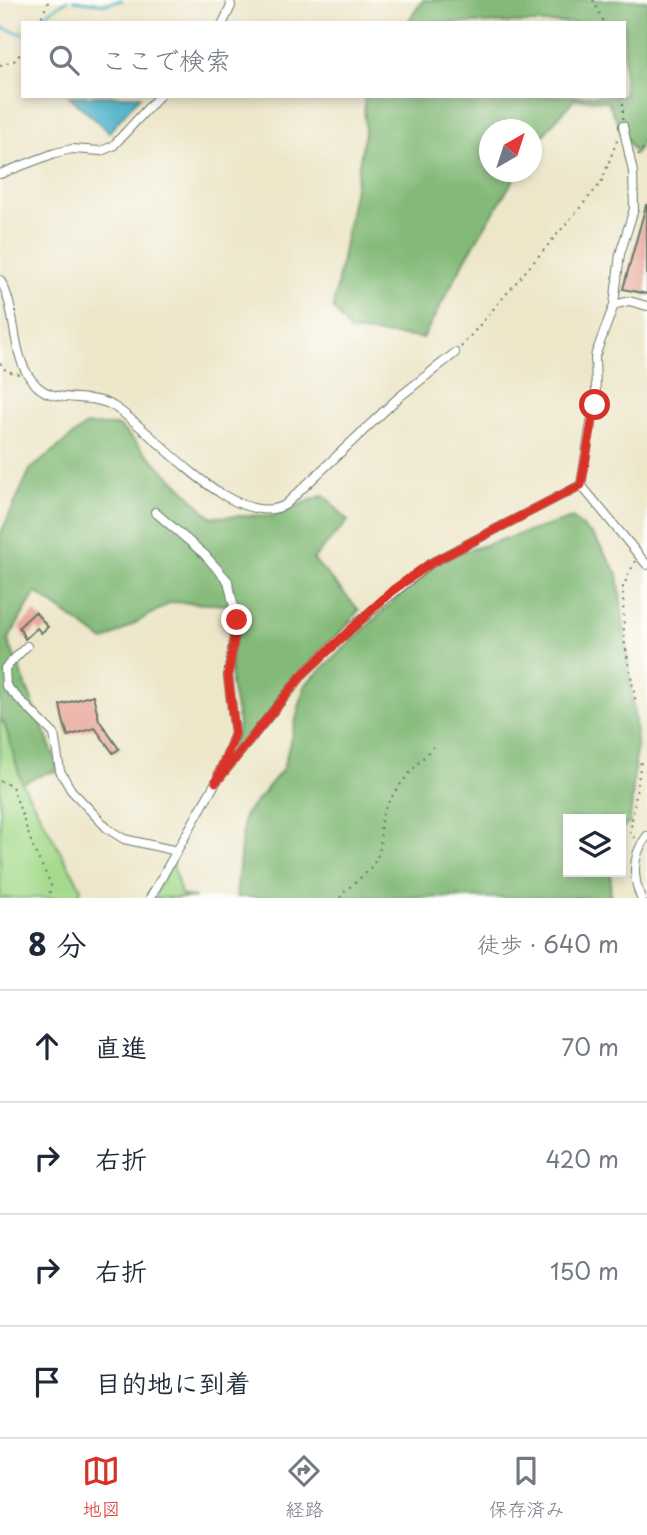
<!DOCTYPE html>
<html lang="ja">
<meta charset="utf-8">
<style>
:root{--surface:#fff;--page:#f2f2f3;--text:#1f2937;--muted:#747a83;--line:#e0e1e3;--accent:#d93025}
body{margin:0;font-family:"Playpen Sans","Klee One",sans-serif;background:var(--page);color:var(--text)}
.controls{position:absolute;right:21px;bottom:21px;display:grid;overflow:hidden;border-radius:0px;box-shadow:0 4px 10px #0003}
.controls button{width:63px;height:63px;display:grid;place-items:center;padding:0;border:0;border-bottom:2px solid var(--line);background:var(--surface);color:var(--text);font:35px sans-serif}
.compass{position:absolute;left:479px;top:119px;width:63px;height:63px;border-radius:50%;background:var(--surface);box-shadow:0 4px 10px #0003;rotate:39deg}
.stop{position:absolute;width:21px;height:21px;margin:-16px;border:5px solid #d93025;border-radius:50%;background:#fff}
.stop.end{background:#d93025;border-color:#fff;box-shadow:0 2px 7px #0008}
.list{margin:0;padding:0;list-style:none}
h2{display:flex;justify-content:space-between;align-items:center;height:91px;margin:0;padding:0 28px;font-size:30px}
h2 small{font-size:23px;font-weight:400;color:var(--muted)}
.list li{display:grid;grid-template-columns:46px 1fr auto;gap:21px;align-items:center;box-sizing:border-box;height:112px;padding:0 28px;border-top:2px solid var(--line)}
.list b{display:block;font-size:26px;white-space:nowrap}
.list em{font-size:23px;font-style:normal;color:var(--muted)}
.icon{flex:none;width:38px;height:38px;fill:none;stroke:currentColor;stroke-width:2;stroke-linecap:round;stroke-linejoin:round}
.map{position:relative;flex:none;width:647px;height:898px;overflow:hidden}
.search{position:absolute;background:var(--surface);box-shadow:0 4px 10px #0003;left:21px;right:21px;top:21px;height:77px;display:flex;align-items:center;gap:18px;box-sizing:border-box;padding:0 24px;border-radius:0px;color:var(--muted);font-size:26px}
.sheet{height:539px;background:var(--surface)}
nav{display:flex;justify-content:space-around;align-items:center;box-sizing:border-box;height:98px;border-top:2px solid var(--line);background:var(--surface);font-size:19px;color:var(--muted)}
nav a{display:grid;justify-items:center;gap:4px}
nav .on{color:var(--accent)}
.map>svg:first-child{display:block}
</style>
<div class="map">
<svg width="647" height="898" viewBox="0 0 647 898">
<rect width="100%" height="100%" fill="#fdfcf7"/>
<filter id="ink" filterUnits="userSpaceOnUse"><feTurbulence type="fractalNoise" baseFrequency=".0143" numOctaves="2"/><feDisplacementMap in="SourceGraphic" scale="14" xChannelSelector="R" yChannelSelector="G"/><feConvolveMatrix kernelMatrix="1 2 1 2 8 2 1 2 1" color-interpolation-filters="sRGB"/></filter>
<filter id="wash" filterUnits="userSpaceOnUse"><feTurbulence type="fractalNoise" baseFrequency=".00686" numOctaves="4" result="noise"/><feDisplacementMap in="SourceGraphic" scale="28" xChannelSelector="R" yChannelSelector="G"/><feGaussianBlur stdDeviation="1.57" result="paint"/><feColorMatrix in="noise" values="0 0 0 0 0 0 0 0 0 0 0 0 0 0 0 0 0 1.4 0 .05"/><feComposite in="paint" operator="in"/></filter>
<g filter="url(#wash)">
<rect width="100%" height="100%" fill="#ede6c9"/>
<path fill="#a4da8c" stroke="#628c60" stroke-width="2" d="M0 721 4 722 22 783 81 888 78 898H0Z
M172 860 181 895 196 898H153Z"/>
<path fill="#83ba78" stroke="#517c56" stroke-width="2" d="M423 0H647V135L635 154 607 101 574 99 532 148V130H490V172H518L466 258 423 338 350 331 333 308 365 132 364 96H624V23H407Z
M86 425 119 426 211 517 274 515 324 495 348 521 313 559 359 610 253 736 227 758 239 725 231 684 229 605 172 602 104 641 36 592 8 640 60 771 46 773 22 783 4 722 0 721V535L30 470Z
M572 518 594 537 618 574 637 740 630 823 621 829V819H568V872H611L610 898 236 897 244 816 283 769 305 685 437 560Z"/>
<path fill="#49b1c8" stroke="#34777e" stroke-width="2" d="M69 96H140L109 132Z"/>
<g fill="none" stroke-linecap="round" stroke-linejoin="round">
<path stroke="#49b1c8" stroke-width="2.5" d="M73 0 105 4 122 0
M39 23 49 12 68 0
M0 27 23 34"/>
</g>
<g id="blocks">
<path fill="#e7a094" d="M646 205H647V294L623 289Z
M35 612 48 627 41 633 37 628 25 639 19 627Z
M93 695 99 720 119 749 113 753 95 728 68 736 63 720 60 705Z"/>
</g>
</g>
<g filter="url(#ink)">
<use href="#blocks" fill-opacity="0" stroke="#677868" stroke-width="2"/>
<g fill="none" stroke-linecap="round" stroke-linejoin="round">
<g stroke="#677868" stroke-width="10">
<path id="minor" d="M223 23 231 6 230 0
M623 126 633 172 634 209 620 254 614 305 595 356 596 392 581 485 647 565
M0 174 55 153 72 149 101 151 113 146 159 96
M0 280C19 311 9 359 36 385 55 405 91 392 113 406 155 431 233 532 285 505L398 398 455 353
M614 305 629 301 647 306
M155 512 204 554 228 581 237 620 228 676 235 734 218 776
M27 646 5 668 6 686 54 734 60 771 71 790 108 829 124 839 177 851
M150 898 216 782 303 674 353 626 431 563 581 485
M641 898C632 876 632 855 647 836"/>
</g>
<path stroke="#677868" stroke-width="2" stroke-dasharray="2 5" stroke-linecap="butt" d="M593 0 604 23
M39 23 49 0
M0 65 14 61 23 51
M623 96V120
M638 156 647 142
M461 347 601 183 618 138
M0 363 6 371 19 374
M635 561 623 587 624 639 636 703
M0 781 12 786 34 850 51 884 49 898
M635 838 630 834 641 762
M340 898C350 883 368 876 376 859 384 845 378 832 382 817 388 794 421 760 437 743"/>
<use href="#minor" stroke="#fff" stroke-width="8"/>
</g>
</g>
<g fill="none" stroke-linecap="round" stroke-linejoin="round" filter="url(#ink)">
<path stroke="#d93025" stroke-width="9" d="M237 620 228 676 235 734 216 782 303 674 393 590 431 563 581 485 595 405"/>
</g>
</svg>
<div class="controls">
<button><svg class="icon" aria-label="layers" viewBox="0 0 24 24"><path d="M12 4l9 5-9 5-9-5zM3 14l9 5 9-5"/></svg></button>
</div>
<svg class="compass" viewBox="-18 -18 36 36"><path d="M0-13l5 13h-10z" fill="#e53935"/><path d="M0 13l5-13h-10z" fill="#747a83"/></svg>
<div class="stop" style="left:595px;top:405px"></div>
<div class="stop end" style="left:237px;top:620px"></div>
<div class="search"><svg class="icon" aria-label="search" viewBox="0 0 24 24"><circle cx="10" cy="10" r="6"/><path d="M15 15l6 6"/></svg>ここで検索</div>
</div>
<section class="sheet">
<h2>8 分<small>徒歩 · 640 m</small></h2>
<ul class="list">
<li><svg class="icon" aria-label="ahead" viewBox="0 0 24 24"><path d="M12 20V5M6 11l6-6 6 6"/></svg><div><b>直進</b></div><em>70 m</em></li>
<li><svg class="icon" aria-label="right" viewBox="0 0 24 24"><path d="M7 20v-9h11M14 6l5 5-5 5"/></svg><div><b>右折</b></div><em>420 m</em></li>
<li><svg class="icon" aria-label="right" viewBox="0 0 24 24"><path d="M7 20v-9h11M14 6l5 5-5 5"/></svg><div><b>右折</b></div><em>150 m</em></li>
<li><svg class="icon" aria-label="arrive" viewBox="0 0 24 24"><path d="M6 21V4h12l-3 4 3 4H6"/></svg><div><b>目的地に到着</b></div></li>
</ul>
</section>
<nav>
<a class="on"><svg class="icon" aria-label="map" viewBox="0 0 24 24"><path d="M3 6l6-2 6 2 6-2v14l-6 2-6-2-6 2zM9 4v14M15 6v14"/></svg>地図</a>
<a><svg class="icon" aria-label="directions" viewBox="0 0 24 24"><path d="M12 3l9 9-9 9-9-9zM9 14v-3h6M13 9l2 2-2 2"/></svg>経路</a>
<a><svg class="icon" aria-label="saved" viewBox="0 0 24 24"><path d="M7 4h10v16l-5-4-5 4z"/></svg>保存済み</a>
</nav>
